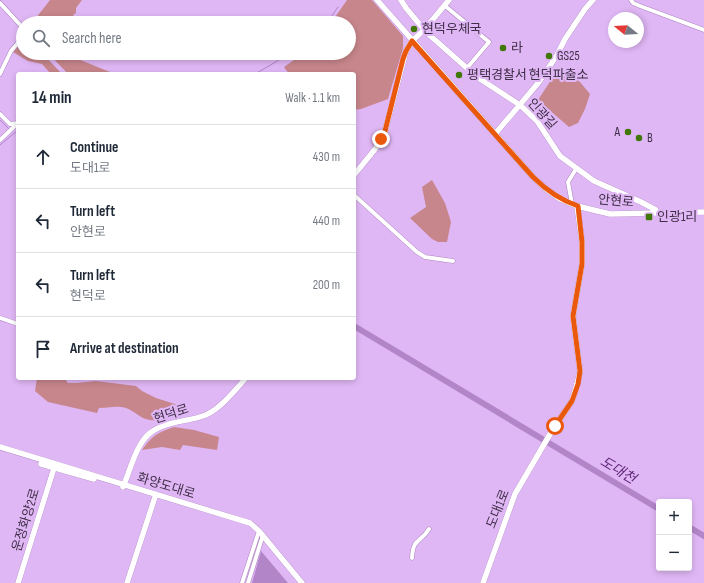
<!DOCTYPE html>
<meta charset="utf-8">
<style>
:root{--surface:#fff;--page:#f2f2f3;--text:#1f2937;--muted:#747a83;--line:#e0e1e3}
body{margin:0;font-family:"Sofia Sans Condensed","Noto Sans KR",sans-serif;background:var(--page);color:var(--text)}
.controls{position:absolute;right:12px;bottom:12px;display:grid;overflow:hidden;border-radius:4px;box-shadow:0 2px 6px #0003}
.controls button{width:36px;height:36px;display:grid;place-items:center;padding:0;border:0;border-bottom:1px solid var(--line);background:var(--surface);color:var(--text);font:20px sans-serif}
.compass{position:absolute;left:608px;top:12px;width:36px;height:36px;border-radius:50%;background:var(--surface);box-shadow:0 2px 6px #0003;rotate:288deg}
.stop{position:absolute;width:12px;height:12px;margin:-9px;border:3px solid #ea580c;border-radius:50%;background:#fff}
.stop.end{background:#ea580c;border-color:#fff;box-shadow:0 1px 4px #0008}
.list{margin:0;padding:0;list-style:none}
h2{display:flex;justify-content:space-between;align-items:center;height:52px;margin:0;padding:0 16px;font-size:17px}
h2 small{font-size:13px;font-weight:400;color:var(--muted)}
.list li{display:grid;grid-template-columns:26px 1fr auto;gap:12px;align-items:center;box-sizing:border-box;height:64px;padding:0 16px;border-top:1px solid var(--line)}
.list b{display:block;font-size:15px;white-space:nowrap}
.list p{margin:0;font-size:13px;white-space:nowrap;color:var(--muted)}
.list em{font-size:13px;font-style:normal;color:var(--muted)}
.icon{flex:none;width:22px;height:22px;fill:none;stroke:currentColor;stroke-width:2;stroke-linecap:round;stroke-linejoin:round}
.map{position:relative;flex:none;width:704px;height:583px;overflow:hidden}
.search{position:absolute;background:var(--surface);box-shadow:0 2px 6px #0003;left:16px;top:16px;width:340px;height:44px;display:flex;align-items:center;gap:10px;box-sizing:border-box;padding:0 14px;border-radius:22px;color:var(--muted);font-size:15px}
.panel{position:absolute;background:var(--surface);box-shadow:0 2px 6px #0003;left:16px;top:72px;width:340px;height:308px;border-radius:4px}
.map>svg:first-child{display:block}
</style>
<div class="map">
<svg width="704" height="583" viewBox="0 0 704 583">
<rect width="100%" height="100%" fill="#e0b7f5"/>
<path fill="#c7868b" d="M50 0H82L76 8V13L73 15 77 23H32Z
M347 0H372L403 36V48L388 99 361 109 354 110V74H289L284 67 304 53H349V23H331Z
M23 41V53H42L62 74H51L42 64 28 61 13 52Z
M48 53H63L115 74H68Z
M566 72 580 82 590 94 585 109 578 123 569 127 538 100 555 74Z
M432 180 445 203 451 222 447 242H438L432 239 410 218 426 207 422 187Z
M37 378H64L68 383H77L96 381 136 386 142 391 156 398 178 405 179 414C169 419 154 423 143 418 136 414 130 408 121 407 114 406 106 408 99 408L97 413 48 402 35 391Z
M174 427 194 430 219 437 217 450 183 445 180 450 162 447 142 450C153 435 157 433 174 427Z"/>
<path fill="#b285c9" d="M261 551 288 583H252Z"/>
<g fill="none" stroke-linecap="round" stroke-linejoin="round">
<path stroke="#b285c9" stroke-width="1" d="M327 23 338 7
M255 74 291 53
M0 120 9 129
M0 145 18 130"/>
<path stroke="#b285c9" stroke-width="6" d="M354 326 659 509
M689 527 704 536"/>
<g stroke="#ab83be" stroke-width="5">
<path id="street" d="M631 0 633 3 640 6 704 30
M0 3 23 28
M444 5 489 42 467 68
M0 74 11 51 23 37
M0 114 10 124 18 123
M0 140 18 123
M354 195 417 252 425 257 453 261
M572 204 568 182 576 169
M0 318 18 324
M412 558C413 537 421 543 429 529
M242 583 259 531
M248 583 263 535"/>
</g>
<g stroke="#ab83be" stroke-width="6">
<path id="secondary" d="M377 0 533 177 546 189 560 199 577 206 610 214 704 212
M401 0 406 8 426 32 477 77 520 105 537 121 560 156 594 181 641 202 656 210 657 213
M495 134 539 82 557 55 565 39 585 9 593 0
M354 175 376 148 385 131 406 51 412 41 424 30 449 0
M0 447 250 523 259 531 302 583
M41 464 94 479
M123 487C130 471 136 444 150 433 165 421 186 422 203 416 219 411 235 390 246 378
M18 583 55 465
M127 583 156 494
M483 583 515 494 553 429 572 401 577 384 580 371 573 316 582 264V242L577 206"/>
</g>
<use href="#street" stroke="#fff" stroke-width="4"/>
<use href="#secondary" stroke="#fff" stroke-width="5.5"/>
</g>
<g fill="none" stroke-linecap="round" stroke-linejoin="round">
<path stroke="#ea580c" stroke-width="5" d="M381 139 385 131 403 59 406 51 412 41 533 177C546 190 560 200 578 206L582 242V264L573 316 580 371 578 384 572 401 555 426"/>
</g>
<g fill="#407707" stroke="#e0b7f5" stroke-width="1.5">
<circle cx="414" cy="29" r="4"/>
<circle cx="503" cy="48" r="4"/>
<circle cx="549" cy="56" r="4"/>
<circle cx="459" cy="75" r="4"/>
<circle cx="628" cy="132" r="4"/>
<circle cx="639" cy="138" r="4"/>
<rect x="645" y="213" width="8" height="8" rx="2"/>
</g>
<g text-anchor="middle" dominant-baseline="central" stroke-width="4" stroke-linejoin="round" paint-order="stroke">
<g font-size="13" fill="#3f2e47" stroke="#e0b7f5" text-anchor="start">
<text x="422" y="29">현덕우체국</text>
<text x="511" y="48">라</text>
<text x="557" y="56">GS25</text>
<text x="467" y="75">평택경찰서 현덕파출소</text>
<text x="620" y="132" text-anchor="end">A</text>
<text x="647" y="138">B</text>
<text x="657" y="217">인광1리</text>
</g>
<g font-size="13" fill="#3f2e47" stroke="#e0b7f5">
<text transform="translate(542 114) rotate(48)">인광길</text>
<text transform="translate(616 201) rotate(5)">안현로</text>
<text transform="translate(171 414) rotate(-18)">현덕로</text>
<text transform="translate(166 486) rotate(17)">화양도대로</text>
<text transform="translate(498 509) rotate(-68)">도대1로</text>
<text transform="translate(26 520) rotate(-73)">운정화양2로</text>
</g>
<g font-size="14" font-style="italic" fill="#62297b" stroke="#e0b7f5">
<text transform="translate(618 470) rotate(31)">도대천</text>
</g>
</g>
</svg>
<div class="controls">
<button>+</button>
<button>−</button>
</div>
<svg class="compass" viewBox="-18 -18 36 36"><path d="M0-13l5 13h-10z" fill="#e53935"/><path d="M0 13l5-13h-10z" fill="#747a83"/></svg>
<div class="stop" style="left:555px;top:426px"></div>
<div class="stop end" style="left:381px;top:139px"></div>
<div class="search"><svg class="icon" aria-label="search" viewBox="0 0 24 24"><circle cx="10" cy="10" r="6"/><path d="M15 15l6 6"/></svg>Search here</div>
<section class="panel">
<h2>14 min<small>Walk · 1.1 km</small></h2>
<ul class="list">
<li><svg class="icon" aria-label="ahead" viewBox="0 0 24 24"><path d="M12 20V5M6 11l6-6 6 6"/></svg><div><b>Continue</b><p>도대1로</p></div><em>430 m</em></li>
<li><svg class="icon" aria-label="left" viewBox="0 0 24 24"><path d="M17 20v-9H6M10 6l-5 5 5 5"/></svg><div><b>Turn left</b><p>안현로</p></div><em>440 m</em></li>
<li><svg class="icon" aria-label="left" viewBox="0 0 24 24"><path d="M17 20v-9H6M10 6l-5 5 5 5"/></svg><div><b>Turn left</b><p>현덕로</p></div><em>200 m</em></li>
<li><svg class="icon" aria-label="arrive" viewBox="0 0 24 24"><path d="M6 21V4h12l-3 4 3 4H6"/></svg><div><b>Arrive at destination</b></div></li>
</ul>
</section>
</div>
